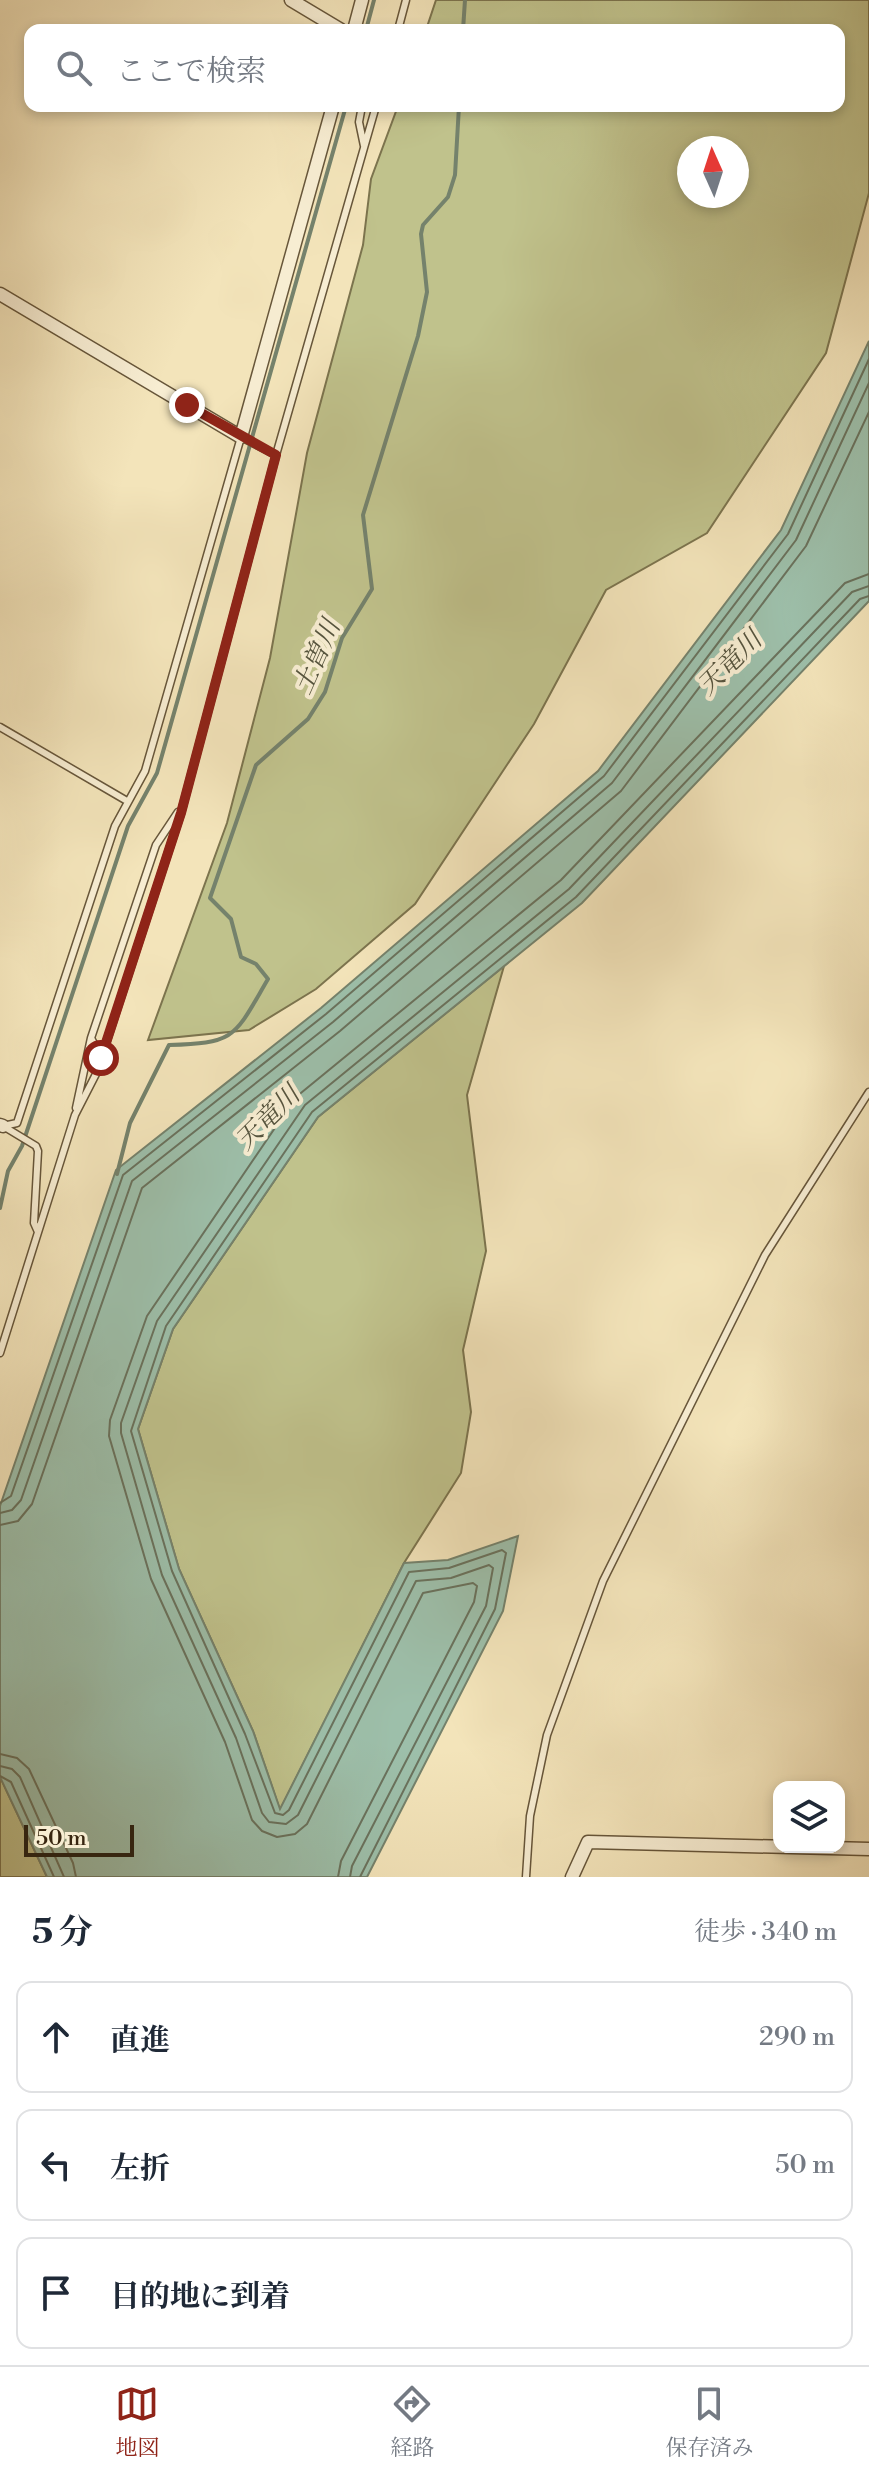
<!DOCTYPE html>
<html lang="ja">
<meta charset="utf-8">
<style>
:root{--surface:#fff;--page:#f6f6f7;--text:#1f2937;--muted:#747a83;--line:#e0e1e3;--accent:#8f2418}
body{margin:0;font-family:"Libre Bodoni","Noto Serif JP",serif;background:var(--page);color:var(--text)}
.controls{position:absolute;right:24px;bottom:24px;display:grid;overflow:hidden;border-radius:16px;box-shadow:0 4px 12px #0003}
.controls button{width:72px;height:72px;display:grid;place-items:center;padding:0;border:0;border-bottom:2px solid var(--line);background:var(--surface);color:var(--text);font:40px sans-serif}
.compass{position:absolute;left:677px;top:136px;width:72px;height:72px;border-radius:50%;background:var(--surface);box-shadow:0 4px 12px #0003;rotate:357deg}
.scale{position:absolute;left:24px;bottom:20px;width:110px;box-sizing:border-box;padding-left:8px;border:4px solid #382610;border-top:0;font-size:22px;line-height:28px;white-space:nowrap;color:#382610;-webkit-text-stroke:6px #f7edd2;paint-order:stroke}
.stop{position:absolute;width:24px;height:24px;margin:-18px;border:6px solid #8f2418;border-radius:50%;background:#fff}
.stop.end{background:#8f2418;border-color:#fff;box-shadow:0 2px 8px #0008}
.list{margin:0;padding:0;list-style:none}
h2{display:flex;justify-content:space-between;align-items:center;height:104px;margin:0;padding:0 32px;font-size:34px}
h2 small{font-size:26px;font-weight:400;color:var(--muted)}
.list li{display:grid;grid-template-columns:52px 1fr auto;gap:24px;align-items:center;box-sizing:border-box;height:112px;margin:0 16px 16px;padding:0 16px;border:2px solid var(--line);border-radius:16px}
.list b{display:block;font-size:30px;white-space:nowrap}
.list em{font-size:26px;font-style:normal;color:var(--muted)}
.icon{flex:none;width:44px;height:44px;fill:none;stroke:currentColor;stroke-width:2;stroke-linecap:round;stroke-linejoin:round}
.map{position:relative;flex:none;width:869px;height:1877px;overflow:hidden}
.search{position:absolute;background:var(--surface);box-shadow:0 4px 12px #0003;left:24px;right:24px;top:24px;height:88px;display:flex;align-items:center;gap:20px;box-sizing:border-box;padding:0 28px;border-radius:16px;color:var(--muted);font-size:30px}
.sheet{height:488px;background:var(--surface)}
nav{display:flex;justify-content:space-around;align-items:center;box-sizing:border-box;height:112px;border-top:2px solid var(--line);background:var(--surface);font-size:22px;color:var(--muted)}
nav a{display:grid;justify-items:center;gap:4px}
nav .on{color:var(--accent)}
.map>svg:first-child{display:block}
</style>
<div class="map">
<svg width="869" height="1877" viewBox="0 0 869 1877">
<rect width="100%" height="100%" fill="#f3e4ba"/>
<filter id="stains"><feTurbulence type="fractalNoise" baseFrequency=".0025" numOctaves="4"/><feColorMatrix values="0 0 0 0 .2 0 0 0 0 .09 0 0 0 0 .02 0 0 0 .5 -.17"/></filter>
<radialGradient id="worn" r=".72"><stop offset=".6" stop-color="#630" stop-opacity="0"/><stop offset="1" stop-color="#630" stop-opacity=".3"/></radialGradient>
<path fill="#c0c28c" stroke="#7c744e" stroke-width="2" fill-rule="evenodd" d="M436 0H869V193L826 353 707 533 606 590 534 724 415 904 316 989 249 1030 148 1040 227 823 270 658 307 453 363 245 371 179 398 106H839V30H426ZM689 148H737V196H689Z
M504 966 467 1095 486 1251 463 1350 471 1412 461 1473 404 1563 280 1810 253 1731 179 1569 138 1429 173 1329 318 1117Z
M0 1777 47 1877H0Z"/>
<path fill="#9dbfaa" stroke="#75826c" stroke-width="2" d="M869 341V601L582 903 318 1117 173 1329 138 1429 179 1569 253 1731 280 1809 404 1563 448 1560 518 1536 503 1611 367 1877H47L0 1777V1506L116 1170 321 1008 598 771 781 530Z"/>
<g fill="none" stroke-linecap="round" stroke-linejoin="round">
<path stroke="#6a725d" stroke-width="2" d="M0 1503 11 1496 123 1175 326 1014 604 776 788 534 869 359
M0 1513 12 1510 21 1500 132 1181 333 1022 612 783 796 540 869 383
M0 1525 18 1521 32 1504 142 1188 340 1031 621 791 806 546 869 412
M0 1754 17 1758 29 1769 73 1863 76 1877
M0 1766 12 1769 20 1777 64 1877
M0 1776 11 1782 54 1877
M338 1877 341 1861 474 1602 477 1586 473 1583 423 1593 307 1824 295 1834 277 1837 262 1831 252 1820 225 1742 151 1579 109 1436 110 1420 147 1316 296 1097 561 880 845 583 869 574
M350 1877 352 1866 486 1606 493 1568 489 1565 451 1578 416 1581 298 1815 286 1824 269 1822 262 1813 236 1738 162 1575 121 1433V1423L157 1321 305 1105 569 889 852 592 869 586
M360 1877 495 1609 506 1553 502 1550 449 1568 409 1572 289 1810 283 1815 275 1813 245 1734 172 1571 131 1431 166 1326 312 1112 576 897 860 599 869 596"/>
<path stroke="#75826c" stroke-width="4" d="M366 30 374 0
M463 30 465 0
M117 1174 130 1123 169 1045C237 1043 234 1037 268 979L256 964 241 957 231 919 210 898 256 765 308 719 325 692 342 638 372 589 363 515 418 336 427 292 421 234 423 225 448 197 455 175 459 106
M0 1208 8 1171 22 1146 128 826 157 773 346 106"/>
<g stroke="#67563a" stroke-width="9">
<path id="service" d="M398 30 406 0
M362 106 359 122 364 146
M0 727 127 801
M101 1057 91 1038 156 845 178 812
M76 1108 91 1038
M3 1126 17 1123 115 826 145 771 241 437 276 455
M3 1126 36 1146 38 1151 34 1223 38 1232
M0 1353 75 1115 96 1074 181 813 276 455 376 106
M526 1877 530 1816 547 1735 603 1581 765 1255 869 1092"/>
</g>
<g stroke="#67563a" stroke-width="15">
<path id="minor" d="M291 0 341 30
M354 30 362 0
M0 294 241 437 333 106
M0 1125 3 1126
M572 1877 588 1842 869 1849"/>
</g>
<use href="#service" stroke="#f7edd2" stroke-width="6"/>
<use href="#minor" stroke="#f7edd2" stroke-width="12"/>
</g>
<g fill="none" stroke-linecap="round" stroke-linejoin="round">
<path stroke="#8f2418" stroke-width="10" d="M101 1058 181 813 276 455 187 405"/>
</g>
<g text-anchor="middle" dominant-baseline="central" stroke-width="8" stroke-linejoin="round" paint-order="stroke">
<g font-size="26" font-style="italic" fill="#56543e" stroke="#f7edd2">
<text transform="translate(317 657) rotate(-66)">土曽川</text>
<text transform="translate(730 663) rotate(-45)">天竜川</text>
<text transform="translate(268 1118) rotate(-45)">天竜川</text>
</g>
</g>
<rect width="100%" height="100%" filter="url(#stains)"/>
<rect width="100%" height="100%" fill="url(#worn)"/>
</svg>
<div class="controls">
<button><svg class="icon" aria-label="layers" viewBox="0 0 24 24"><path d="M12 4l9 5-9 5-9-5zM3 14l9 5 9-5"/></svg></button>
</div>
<svg class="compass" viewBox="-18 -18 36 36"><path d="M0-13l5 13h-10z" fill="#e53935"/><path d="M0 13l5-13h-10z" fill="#747a83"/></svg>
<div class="scale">50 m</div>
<div class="stop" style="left:101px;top:1058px"></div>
<div class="stop end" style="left:187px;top:405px"></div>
<div class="search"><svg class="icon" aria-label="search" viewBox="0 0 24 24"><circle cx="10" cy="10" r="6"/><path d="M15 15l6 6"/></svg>ここで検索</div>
</div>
<section class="sheet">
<h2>5 分<small>徒歩 · 340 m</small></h2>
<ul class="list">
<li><svg class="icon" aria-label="ahead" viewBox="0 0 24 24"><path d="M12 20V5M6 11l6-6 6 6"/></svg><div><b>直進</b></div><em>290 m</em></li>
<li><svg class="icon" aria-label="left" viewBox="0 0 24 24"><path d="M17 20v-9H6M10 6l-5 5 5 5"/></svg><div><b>左折</b></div><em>50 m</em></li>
<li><svg class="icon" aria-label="arrive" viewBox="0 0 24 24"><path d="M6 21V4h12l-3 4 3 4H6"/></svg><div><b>目的地に到着</b></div></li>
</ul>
</section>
<nav>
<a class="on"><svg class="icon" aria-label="map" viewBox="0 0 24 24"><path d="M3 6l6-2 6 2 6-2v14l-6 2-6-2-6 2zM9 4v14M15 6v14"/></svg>地図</a>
<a><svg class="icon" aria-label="directions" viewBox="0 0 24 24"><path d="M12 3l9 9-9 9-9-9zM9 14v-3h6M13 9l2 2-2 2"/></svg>経路</a>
<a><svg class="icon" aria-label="saved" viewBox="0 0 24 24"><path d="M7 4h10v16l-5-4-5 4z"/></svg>保存済み</a>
</nav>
